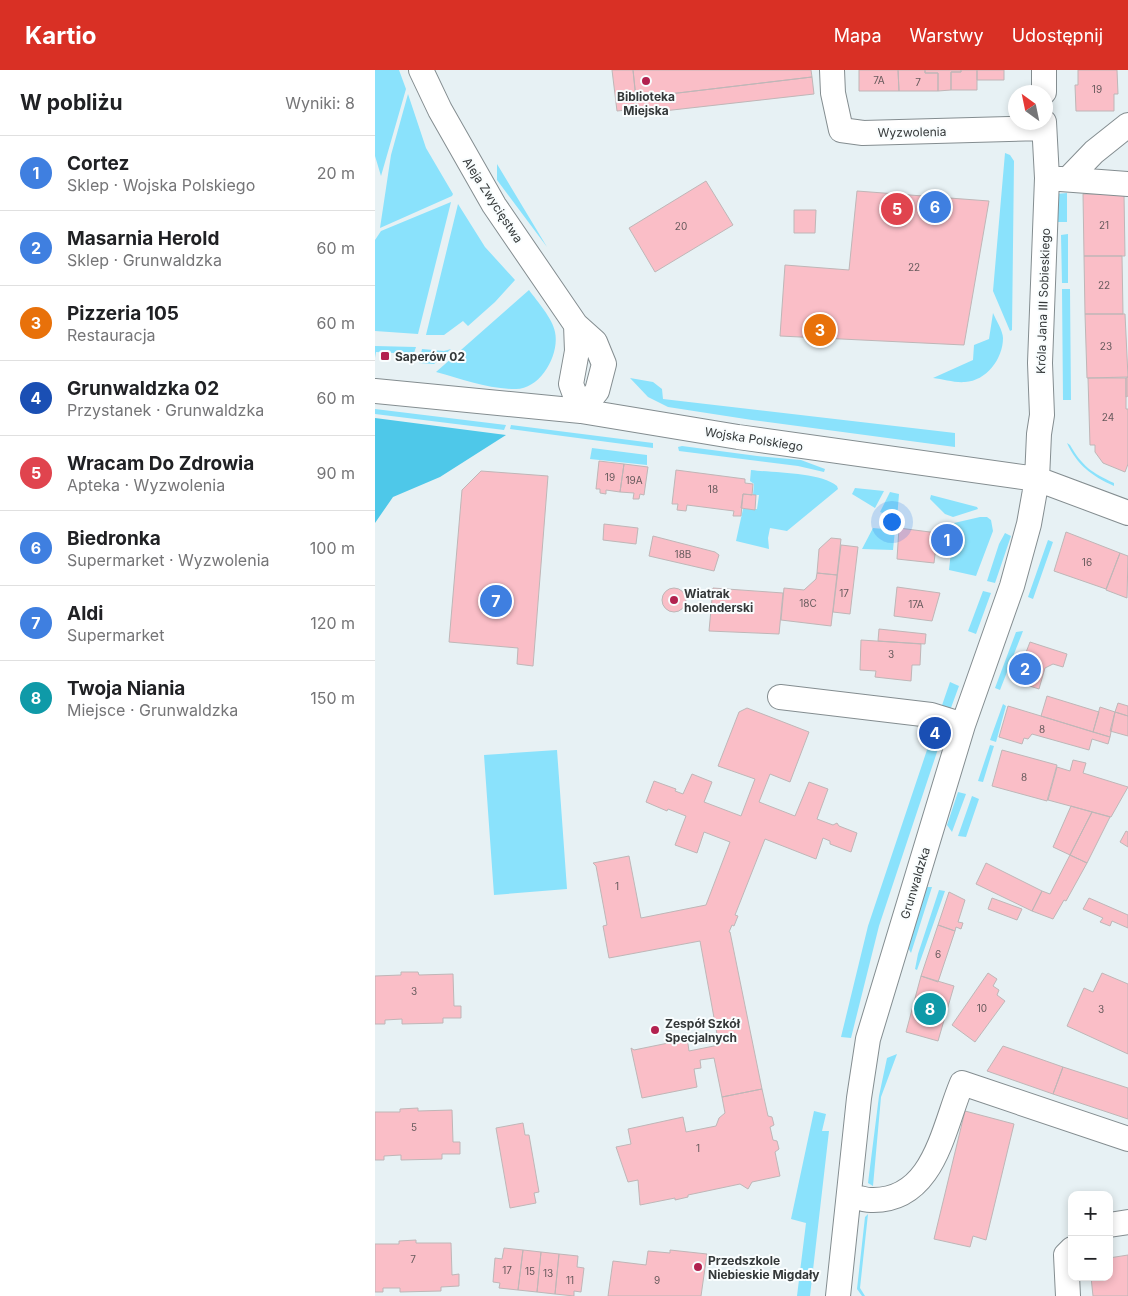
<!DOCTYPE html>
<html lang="pl">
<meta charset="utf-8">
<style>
:root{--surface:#fff;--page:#f6f6f6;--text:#202124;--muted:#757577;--line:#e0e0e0;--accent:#d93025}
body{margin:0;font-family:Inter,sans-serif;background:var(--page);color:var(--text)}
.controls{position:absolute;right:15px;bottom:15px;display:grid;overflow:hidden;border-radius:10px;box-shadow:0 2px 8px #0003}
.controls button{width:45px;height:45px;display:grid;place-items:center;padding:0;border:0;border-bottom:1px solid var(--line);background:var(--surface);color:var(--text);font:25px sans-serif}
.compass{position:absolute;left:633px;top:15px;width:45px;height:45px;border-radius:50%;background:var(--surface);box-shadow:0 2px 8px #0003;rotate:327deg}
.you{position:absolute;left:516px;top:451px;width:18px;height:18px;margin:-12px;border:4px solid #fff;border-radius:50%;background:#1a73e8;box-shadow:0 0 0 8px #1a73e833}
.badge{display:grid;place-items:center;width:32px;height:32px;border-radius:50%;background:var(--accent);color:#fff;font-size:16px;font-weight:700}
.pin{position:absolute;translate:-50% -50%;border:2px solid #fff;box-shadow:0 1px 5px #0006}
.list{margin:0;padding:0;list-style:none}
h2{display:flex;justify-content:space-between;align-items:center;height:65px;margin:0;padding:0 20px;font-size:21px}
h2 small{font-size:16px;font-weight:400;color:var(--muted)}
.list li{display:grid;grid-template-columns:32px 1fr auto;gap:15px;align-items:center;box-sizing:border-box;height:75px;padding:0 20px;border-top:1px solid var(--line)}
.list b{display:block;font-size:19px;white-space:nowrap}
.list p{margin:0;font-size:16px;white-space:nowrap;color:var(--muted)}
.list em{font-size:16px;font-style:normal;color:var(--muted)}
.map{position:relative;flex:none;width:753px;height:1226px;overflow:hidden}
header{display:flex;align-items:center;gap:30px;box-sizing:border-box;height:70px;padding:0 25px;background:var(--accent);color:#fff}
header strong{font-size:24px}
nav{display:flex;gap:28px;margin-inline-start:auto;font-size:18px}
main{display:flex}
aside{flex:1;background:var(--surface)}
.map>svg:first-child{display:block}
</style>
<header>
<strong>Kartio</strong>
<nav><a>Mapa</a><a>Warstwy</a><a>Udostępnij</a></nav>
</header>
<main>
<aside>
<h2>W pobliżu<small>Wyniki: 8</small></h2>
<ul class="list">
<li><span class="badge" style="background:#3f7fe0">1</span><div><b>Cortez</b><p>Sklep · Wojska Polskiego</p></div><em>20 m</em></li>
<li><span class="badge" style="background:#3f7fe0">2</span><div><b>Masarnia Herold</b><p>Sklep · Grunwaldzka</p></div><em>60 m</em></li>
<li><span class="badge" style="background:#e8710a">3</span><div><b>Pizzeria 105</b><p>Restauracja</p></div><em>60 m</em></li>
<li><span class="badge" style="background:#1a4fb4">4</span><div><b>Grunwaldzka 02</b><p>Przystanek · Grunwaldzka</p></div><em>60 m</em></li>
<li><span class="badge" style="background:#e0444e">5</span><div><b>Wracam Do Zdrowia</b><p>Apteka · Wyzwolenia</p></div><em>90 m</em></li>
<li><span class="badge" style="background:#3f7fe0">6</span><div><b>Biedronka</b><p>Supermarket · Wyzwolenia</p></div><em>100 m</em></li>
<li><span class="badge" style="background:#3f7fe0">7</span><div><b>Aldi</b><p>Supermarket</p></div><em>120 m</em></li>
<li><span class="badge" style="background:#0f9aa8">8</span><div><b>Twoja Niania</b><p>Miejsce · Grunwaldzka</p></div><em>150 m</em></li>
</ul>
</aside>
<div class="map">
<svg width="753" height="1226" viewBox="0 0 753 1226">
<rect width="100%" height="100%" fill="#e7f1f4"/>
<path fill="#8ae2fc" d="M0 0H24L31 19 6 106 0 86Z
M33 24 51 78 78 124 77 126 5 158 16 85Z
M630 83 635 85 639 91 637 260 635 261 618 221Z
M122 94 172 177 122 110Z
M692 123V152H683L681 124Z
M76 132 43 264 0 261V170L6 161Z
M83 134 110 177 140 210 120 232 93 256 88 251 69 265H51Z
M693 164V213H687L686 165Z
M687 219H695L696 330H688Z
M154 220C162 231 178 249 180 262 185 285 165 320 140 319 113 319 87 309 61 302Z
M618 243C621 250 628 261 628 268 628 289 611 311 590 312 580 313 568 309 558 308L598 290 599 275 614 269Z
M0 276 41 277 36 292 19 290V283L1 282 0 288Z
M47 279 69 281 76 279 59 294 44 293Z
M255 308 278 312 287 319 288 329 580 363V377L377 350 293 337 273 327Z
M0 339 131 355 129 360 0 344Z
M136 355 278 373V378L135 359Z
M692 373 695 375C707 396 717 403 739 413V416C717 406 702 395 692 373Z
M307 376 382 386 426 390 450 399 449 402 423 396 304 381 303 377Z
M217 378 272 385V395L215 389Z
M376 400C399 403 445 402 462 416L463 419 412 461 395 458 393 468 394 479 361 471 368 439H382L384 425H378L379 414 375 411Z
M480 418 509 421 500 438 477 424Z
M515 422 524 424 522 449 505 442Z
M556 425 602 437 603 439 578 447 570 444 555 429Z
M605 447H612L616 450 618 461 601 506 574 500 579 453Z
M498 458 520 460 518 480 487 479Z
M630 463 636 466 620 513 612 511 624 474Z
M673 470 678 472 658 529 653 527Z
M608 521 616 523 601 564 593 561Z
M648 561 625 620 620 618 641 562Z
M575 612 584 616 573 646 564 644Z
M628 634 631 636 621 672 615 670Z
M554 674 564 676 504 856 476 968 466 967 493 856Z
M615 675 619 676 608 712 603 711Z
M182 680 192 819 119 825 109 685Z
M583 722 591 724 577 762 572 755Z
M597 726 604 729 591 767 583 766Z
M551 817H557L536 883 532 876Z
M564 820 570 821 542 900 540 899 543 884Z
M522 984 506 1027 498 1116 493 1113 504 1026 512 988Z
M439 1041 451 1044 447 1061H454L435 1226H422L431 1153 416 1149Z
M493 1144 485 1218 490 1226H487L482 1219 490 1147Z"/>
<path fill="#4ec8e9" d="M0 348 131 365 65 407 18 427 0 453Z"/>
<path fill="#fabec7" stroke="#bfb6b7" d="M237 0H258L262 39 242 41Z
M258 0H436L437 7 261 28Z
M484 0H523L524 21H484Z
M523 0H550V3H563V21H524Z
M550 0H586V2H576V20L563 21V3H550Z
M586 0H602V20H576V2H586Z
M602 0H629V10H602Z
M703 0H742L743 24H739V41H701L700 15H703Z
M437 7 439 24 262 44 261 28Z
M331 111 358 155 280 202 254 158Z
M482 121 614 131 589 275 405 266 410 195 474 200Z
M708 124H749L750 186H709Z
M419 140H441L440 163H419Z
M709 186H747L748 244H710Z
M710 244H750L753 307 712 308Z
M753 307V326L751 327V308Z
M713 308H751V339H753V394L750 402 728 393 720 382V375H715Z
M224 391 249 394 245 422 231 420V424L225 423V419H221Z
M249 394 273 397 269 425 265 424 264 429H258L259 423 245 422Z
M301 400 370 409V413L378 414 377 425 368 424 366 446H358L359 441 312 435 311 441 302 440 303 434H297Z
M106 401 173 406 158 596 142 594 143 578 74 572 87 420Z
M368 424 381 425 380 440 366 438Z
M229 454 263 458 261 474 228 470Z
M524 458 578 465 576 478 561 476 559 493 522 489Z
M691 462 745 483 731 519 679 501Z
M278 466 340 482 344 485 339 501 274 486Z
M456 468 466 469 462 505 442 503 444 479Z
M466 475 483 477 475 544 458 542Z
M745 483 753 486 752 528 731 520Z
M442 503 462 505 456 556 406 550 409 518 429 520 441 509Z
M522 517 565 523 557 551 519 546Z
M287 530a12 12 0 1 1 24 0a12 12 0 1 1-24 0Z
M338 518 408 523 404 564 334 561Z
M504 559 551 564 550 574 503 571Z
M486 570 546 574 545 595H537L536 611 500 607 501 601 485 600Z
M655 572 692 584 688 597 678 594 670 598 664 619 642 612 649 590 652 591 653 586 650 585Z
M672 626 724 642 718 662 666 646Z
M743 633 753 636V646L740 642Z
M633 636 735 667 733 674 717 669 714 680 657 664 653 669 649 668 647 674 624 667Z
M725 637 740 642 735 667 718 662Z
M372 638 434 662 415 712 395 704 384 732 420 746 434 712 453 719 442 749 458 755 462 753 464 756 482 763 476 782 455 774V771L448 768 441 789 390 769 360 845 363 846 359 856 357 855 354 862H355L387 1019 347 1027 339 988 325 990 326 998 319 999 322 1017 267 1028 256 978 259 980 308 970 312 967 314 981 344 975 325 871 234 888 228 856 232 855 221 796 218 793 254 786 266 848 331 835 355 772 329 762 322 783 300 775 311 746 293 739 292 741 271 732 279 711 301 719 300 721 308 724 317 704 337 712 329 732 366 746 380 709 343 696 364 642Z
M740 642 753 646V666L735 661Z
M627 680 682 695 672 731 617 716Z
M698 690 711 693 708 703 753 717 736 747 673 730 682 697 695 701Z
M696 736 717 742 695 785 678 777Z
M717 742 735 747 712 793 695 785Z
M751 761 753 762V777L745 772Z
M695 785 712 793 691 831 689 830 678 849 657 841 667 821 675 824Z
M611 793 667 821 657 841 601 814Z
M574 822 590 830 583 852 588 853 586 859 581 857 580 861 563 855Z
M617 828 647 839 642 850 613 839Z
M714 828 753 845V858L737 851 735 856 725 852 728 848 708 839Z
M563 855 580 861 563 912 546 906Z
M26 902H43L44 905 78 904 79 936H86V948H68V953L27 954V949L10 950V954H0V906L26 905Z
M613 903 622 909 618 916 624 920 622 925 630 931 600 972 577 955Z
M727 903 753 914V984L692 956 709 918 718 922Z
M546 906 579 916 563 971 531 962Z
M628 976 688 997 678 1024 612 1001Z
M688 997 753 1018V1049L678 1024Z
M387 1019 393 1046 397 1047 399 1055 395 1057 398 1070 402 1071 404 1079 400 1082 405 1106 377 1112 373 1119 365 1114 313 1125V1127L300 1130V1128L265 1135 263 1110 253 1112 241 1077 256 1074 253 1059 308 1047 311 1062 341 1056 344 1048 350 1043 347 1027Z
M43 1038V1041L77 1040 78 1072H85V1084H67V1089L26 1090V1085L9 1086V1090H0V1042H25V1039Z
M590 1041 639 1054 611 1170 598 1166 595 1177 559 1169Z
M148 1053 150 1065H154L164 1122 159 1123 161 1133 135 1138 121 1058Z
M41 1170V1173H76L77 1205 84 1204V1216L66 1217V1221L25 1222V1218H8V1222H0V1174H24V1171Z
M129 1178 148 1180 143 1220 124 1218 125 1213 118 1212 120 1188 127 1189Z
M148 1180 166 1182 162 1222 143 1220Z
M295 1180 332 1184 326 1226H233L238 1191 271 1195 273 1181 295 1183Z
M166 1182 184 1184 180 1224 162 1222Z
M184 1184 203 1186 202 1197 209 1198 206 1222 199 1221V1226L180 1224Z
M753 1185V1226H718L716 1207H734V1188Z"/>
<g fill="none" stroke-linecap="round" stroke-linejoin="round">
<g stroke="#848d90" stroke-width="26">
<path id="minor" d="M46 0 65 40 119 135 201 255 220 272 229 294 222 321 206 341
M457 0 458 23 466 60 488 63 669 58
M669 0V22
M672 108 753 114
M694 108 719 82 753 55
M201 255 202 281 196 314 206 341
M0 321 206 341 363 367 662 409 753 443
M405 627 556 645 588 655
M474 1125C481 1127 489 1130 496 1130 559 1132 568 1058 587 1013L753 1069
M734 1155 753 1152
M463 1226 484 1028 493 969 588 655 637 516 654 454 662 409 664 364 667 345 665 293 672 108 669 52
M693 1226 691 1185 697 1179"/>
</g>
<use href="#minor" stroke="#fff" stroke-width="24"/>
</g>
<g fill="#b2214f" stroke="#f9fdfe" stroke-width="2">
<circle cx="271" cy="11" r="5"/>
<rect x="5" y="281" width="10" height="10" rx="2.5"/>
<circle cx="299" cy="530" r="5"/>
<circle cx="280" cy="960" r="5"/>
<circle cx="323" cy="1197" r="5"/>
</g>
<g text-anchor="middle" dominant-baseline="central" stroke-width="4" stroke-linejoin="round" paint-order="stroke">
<g font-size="10" fill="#665a5c">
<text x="504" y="10">7A</text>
<text x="543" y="12">7</text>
<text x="722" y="19">19</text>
<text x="729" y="155">21</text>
<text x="306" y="156">20</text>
<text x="539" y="197">22</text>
<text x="729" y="215">22</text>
<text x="731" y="276">23</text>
<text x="733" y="347">24</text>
<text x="235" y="407">19</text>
<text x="259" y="410">19A</text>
<text x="338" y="419">18</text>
<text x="308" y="484">18B</text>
<text x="712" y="492">16</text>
<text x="469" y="523">17</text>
<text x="433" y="533">18C</text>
<text x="541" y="534">17A</text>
<text x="516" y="584">3</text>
<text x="667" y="659">8</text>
<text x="649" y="707">8</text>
<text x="242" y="816">1</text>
<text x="563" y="884">6</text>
<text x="39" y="921">3</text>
<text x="607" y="938">10</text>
<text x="726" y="939">3</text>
<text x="39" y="1057">5</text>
<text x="323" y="1078">1</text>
<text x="38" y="1189">7</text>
<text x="132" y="1200">17</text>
<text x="155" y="1201">15</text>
<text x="173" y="1203">13</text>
<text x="195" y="1210">11</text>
<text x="282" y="1210">9</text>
</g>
<g font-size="12" font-weight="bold" fill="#343839" stroke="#f9fdfe" text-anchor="start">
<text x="271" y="26" text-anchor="middle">Biblioteka<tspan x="271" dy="14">Miejska</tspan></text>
<text x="20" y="286">Saperów 02</text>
<text x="309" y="523">Wiatrak<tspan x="309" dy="14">holenderski</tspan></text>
<text x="290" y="953">Zespół Szkół<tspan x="290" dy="14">Specjalnych</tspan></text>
<text x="333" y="1190">Przedszkole<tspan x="333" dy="14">Niebieskie Migdały</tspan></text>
</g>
<g font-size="12" fill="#343839" stroke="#f9fdfe">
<text transform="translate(537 62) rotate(-1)">Wyzwolenia</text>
<text transform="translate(118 130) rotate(57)">Aleja Zwycięstwa</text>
<text transform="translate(668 231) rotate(-88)">Króla Jana III Sobieskiego</text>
<text transform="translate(379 369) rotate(9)">Wojska Polskiego</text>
<text transform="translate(540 813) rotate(-73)">Grunwaldzka</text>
</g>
</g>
</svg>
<div class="controls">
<button>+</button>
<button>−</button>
</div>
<svg class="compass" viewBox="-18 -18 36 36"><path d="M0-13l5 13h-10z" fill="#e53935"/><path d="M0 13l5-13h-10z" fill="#757577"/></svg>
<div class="you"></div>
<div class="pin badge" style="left:572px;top:470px;background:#3f7fe0">1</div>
<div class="pin badge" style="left:650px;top:599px;background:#3f7fe0">2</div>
<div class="pin badge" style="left:445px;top:260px;background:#e8710a">3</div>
<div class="pin badge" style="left:560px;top:663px;background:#1a4fb4">4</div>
<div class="pin badge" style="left:522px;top:139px;background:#e0444e">5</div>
<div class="pin badge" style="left:560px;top:137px;background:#3f7fe0">6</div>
<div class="pin badge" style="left:121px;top:531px;background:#3f7fe0">7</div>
<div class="pin badge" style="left:555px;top:939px;background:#0f9aa8">8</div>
</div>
</main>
